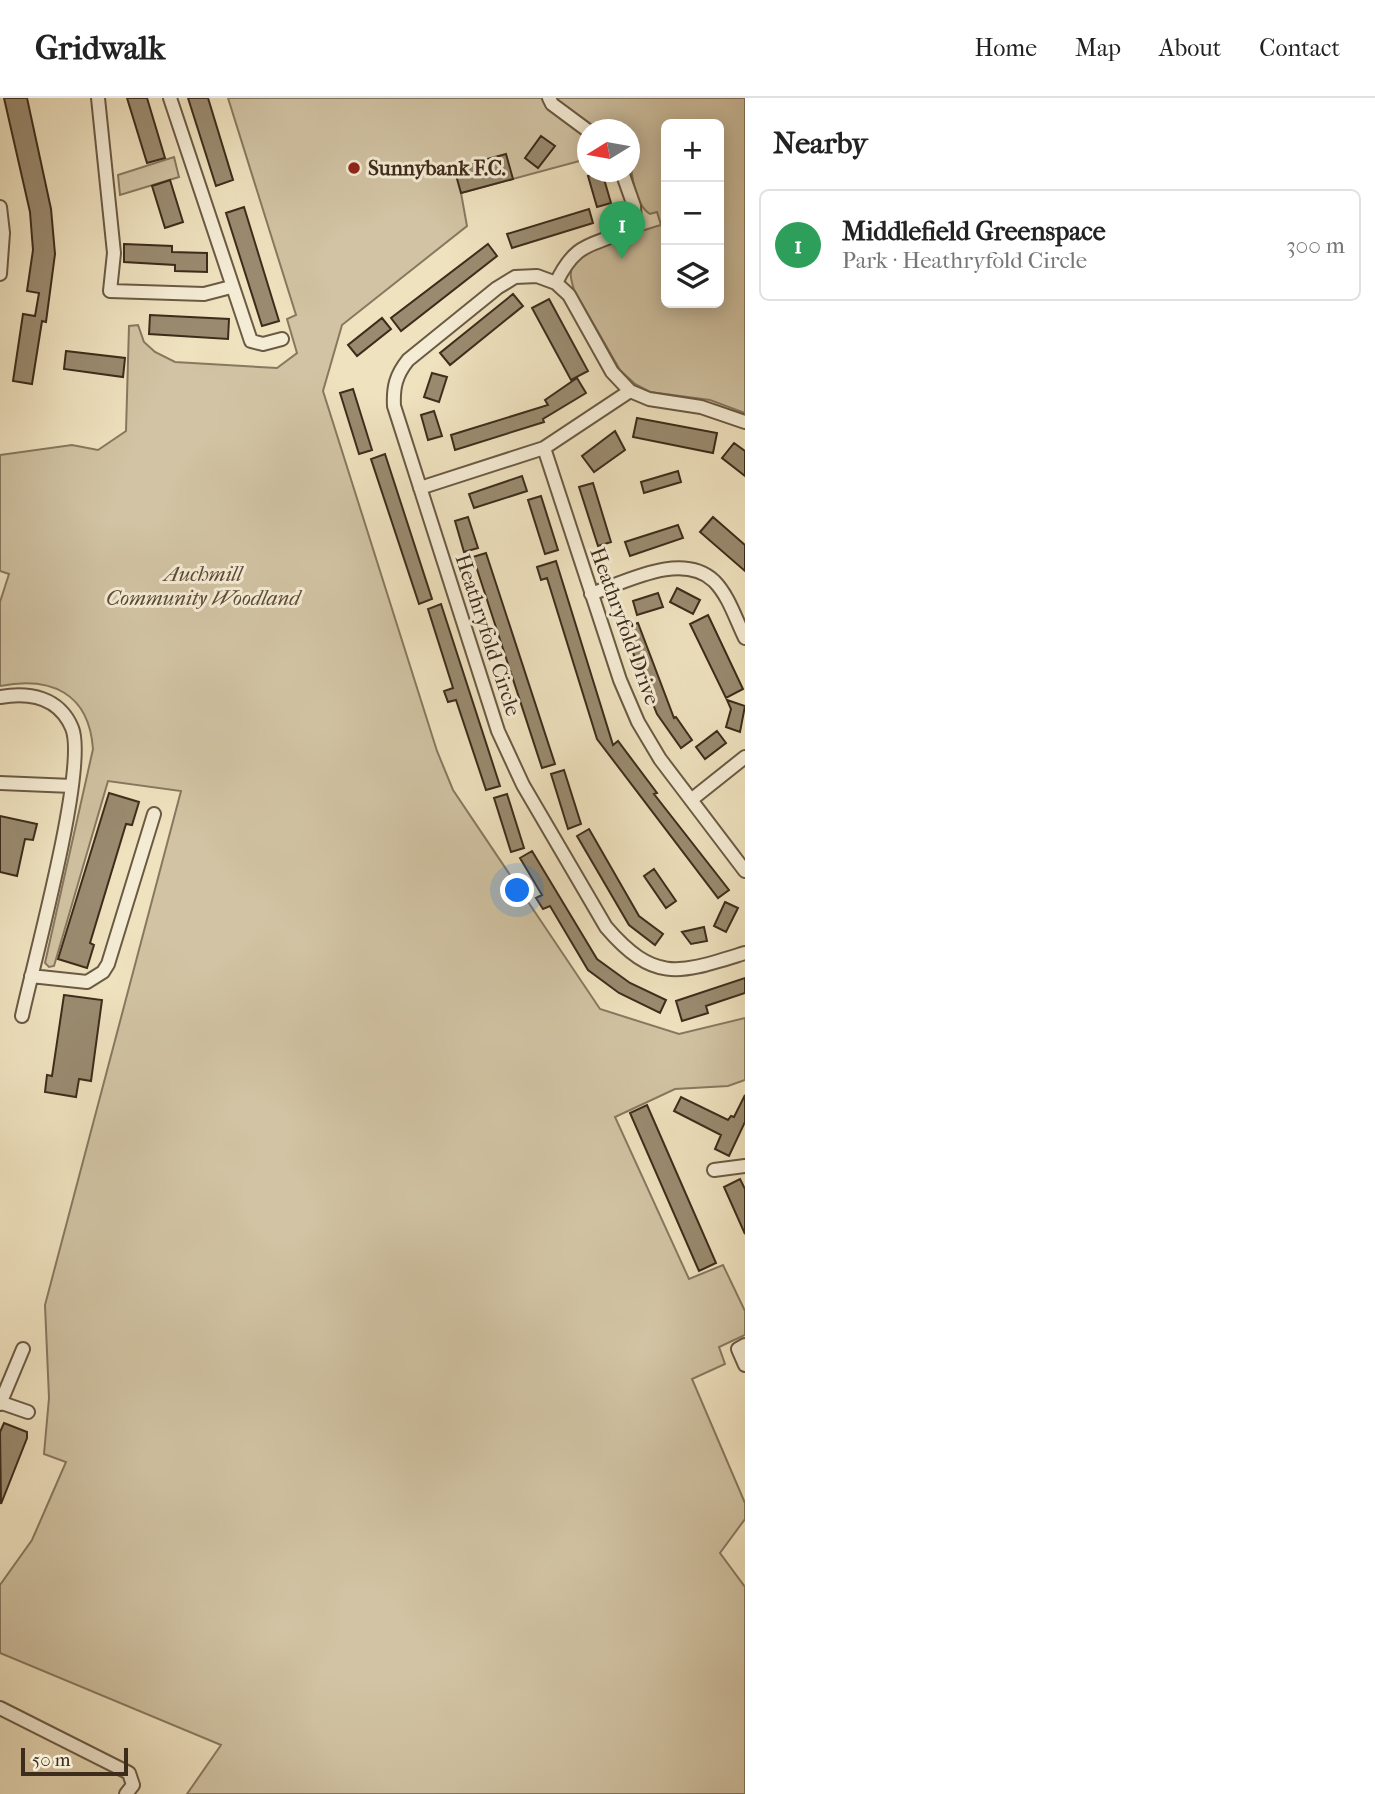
<!DOCTYPE html>
<meta charset="utf-8">
<style>
:root{--surface:#fff;--page:#f2f2f2;--text:#222;--muted:#767676;--line:#e0e0e0;--accent:#2563eb}
body{margin:0;font-family:"IM FELL French Canon",serif;background:var(--page);color:var(--text)}
.controls{position:absolute;right:21px;top:21px;display:grid;overflow:hidden;border-radius:10px;box-shadow:0 4px 18px #0003}
.controls button{width:63px;height:63px;display:grid;place-items:center;padding:0;border:0;border-bottom:2px solid var(--line);background:var(--surface);color:var(--text);font:35px sans-serif}
.compass{position:absolute;left:577px;top:21px;width:63px;height:63px;border-radius:50%;background:var(--surface);box-shadow:0 4px 18px #0003;rotate:259deg}
.scale{position:absolute;left:21px;bottom:18px;width:107px;box-sizing:border-box;padding-left:7px;border:4px solid #3d2c1b;border-top:0;font-size:19px;line-height:24px;white-space:nowrap;color:#3d2c1b;-webkit-text-stroke:5px #f5ecd5;paint-order:stroke}
.you{position:absolute;left:518px;top:793px;width:24px;height:24px;margin:-18px;border:5px solid #fff;border-radius:50%;background:#1a73e8;box-shadow:0 0 0 10px #1a73e833}
.badge{display:grid;place-items:center;width:46px;height:46px;border-radius:50%;background:var(--accent);color:#fff;font-size:23px;font-weight:700}
.pin{position:absolute;translate:-50% -58px;filter:drop-shadow(0 2px 4px #0008)}
.pin::after{content:'';position:absolute;top:37px;width:24px;height:21px;background:inherit;clip-path:polygon(0 0,100% 0,50% 100%)}
.list{margin:0;padding:0;list-style:none}
h2{display:flex;justify-content:space-between;align-items:center;height:91px;margin:0;padding:0 28px;font-size:30px}
h2 small{font-size:23px;font-weight:400;color:var(--muted)}
.list li{display:grid;grid-template-columns:46px 1fr auto;gap:21px;align-items:center;box-sizing:border-box;height:112px;margin:0 14px 14px;padding:0 14px;border:2px solid var(--line);border-radius:10px}
.list b{display:block;font-size:26px;white-space:nowrap}
.list p{margin:0;font-size:23px;white-space:nowrap;color:var(--muted)}
.list em{font-size:23px;font-style:normal;color:var(--muted)}
.icon{flex:none;width:38px;height:38px;fill:none;stroke:currentColor;stroke-width:2;stroke-linecap:round;stroke-linejoin:round}
.map{position:relative;flex:none;width:745px;height:1696px;overflow:hidden}
header{display:flex;align-items:center;gap:42px;box-sizing:border-box;height:98px;padding:0 35px;background:var(--surface);border-bottom:2px solid var(--line)}
header strong{font-size:33px}
nav{display:flex;gap:38px;margin-inline-start:auto;font-size:24px}
main{display:flex}
aside{flex:1;background:var(--surface)}
.map>svg:first-child{display:block}
</style>
<header>
<strong>Gridwalk</strong>
<nav><a>Home</a><a>Map</a><a>About</a><a>Contact</a></nav>
</header>
<main>
<div class="map">
<svg width="745" height="1696" viewBox="0 0 745 1696">
<rect width="100%" height="100%" fill="#efe2bf"/>
<filter id="stains"><feTurbulence type="fractalNoise" baseFrequency=".00286" numOctaves="4"/><feColorMatrix values="0 0 0 0 .2 0 0 0 0 .09 0 0 0 0 .02 0 0 0 .5 -.17"/></filter>
<radialGradient id="worn" r=".72"><stop offset=".6" stop-color="#630" stop-opacity="0"/><stop offset="1" stop-color="#630" stop-opacity=".3"/></radialGradient>
<path fill="#d1c3a3" stroke="#87785f" stroke-width="2" fill-rule="evenodd" d="M228 0H745V315L710 302 650 294 635 286 620 272 574 192C572 184 569 177 572 170 580 148 639 134 661 127L657 114 650 116C629 103 630 53 629 32H587V61L461 95 467 128 342 227 323 293 437 653 453 692 600 911 679 936 745 920V982L728 988 675 991 615 1019 689 1181 723 1167 745 1213V1237L719 1249 725 1266 692 1281 745 1405V1421L720 1455 745 1489V1696H187L221 1647 0 1555V1487L32 1442 66 1364 44 1356 49 1300 45 1207 181 693 108 683 54 868 49 869 45 865 93 651C89 595 51 578 0 588V504L9 476 0 473V357L72 347 98 352 126 333 129 228 138 227 144 244 155 254 175 264 277 270 297 255 287 221 296 217ZM666 26H719V205H666Z
M174 59 179 79 120 97 118 77Z"/>
<path fill="#9a8b70" stroke="#3d2c1b" stroke-width="2" d="M4 0H27L51 111 55 156 46 224 42 223 32 286 13 283 23 216 35 218 39 195 27 193 33 152 30 114Z
M127 0H147L165 60 147 65Z
M188 0H208L233 82 216 88Z
M541 38 555 48 538 70 525 60Z
M506 56 513 81 461 95 454 70Z
M602 74 611 105 597 109 588 78Z
M170 82 183 124 165 130 152 88Z
M244 109 279 223 262 228 226 115Z
M589 111 593 125 512 150 507 136Z
M124 146 172 148V154L207 155V174L175 173V167L124 164Z
M488 146 497 158 401 233 391 220Z
M513 196 523 208 450 267 440 255Z
M549 201 588 273 571 282 532 210Z
M150 217 229 221 228 241 149 236Z
M382 220 391 231 357 258 348 247Z
M66 253 125 260 123 279 64 271Z
M432 275 447 279 439 304 424 299Z
M577 280 586 295 543 321 544 324 455 352 451 337 548 307 545 302Z
M353 291 372 352 359 356 340 295Z
M434 313 442 338 428 342 421 317Z
M637 320 717 335 713 355 633 339Z
M615 333 625 352 594 374 582 358Z
M734 345 745 353V378L722 360Z
M385 356 432 501 419 506 371 361Z
M678 373 681 384 644 395 641 384Z
M522 378 527 393 474 410 469 396Z
M593 385 611 444 598 448 579 389Z
M541 398 558 452 545 456 528 402Z
M468 419 478 450 464 454 455 423Z
M713 419 745 447V473L700 434Z
M678 427 683 440 630 458 625 444Z
M486 455 555 666 542 670 473 459Z
M556 463 613 647 618 643 657 695 654 696 729 792 718 800 597 641 547 480 541 482 537 469Z
M677 490 700 502 693 516 670 504Z
M658 495 663 509 637 517 633 503Z
M441 506 500 688 486 692 456 602 448 604 444 593 453 590 428 511Z
M708 517 743 591 726 600 690 526Z
M638 525 674 620 676 619 692 642 681 650 657 616 636 564 625 529Z
M727 602 745 608 740 634 726 629 731 611Z
M717 633 726 645 705 661 696 649Z
M564 672 581 726 568 731 551 676Z
M109 695 139 704 132 727 126 726 90 845 94 847 87 870 58 861Z
M507 696 524 750 511 754 494 700Z
M0 718 37 726 33 742 25 741 17 778 0 774Z
M589 731 639 818 663 836 655 847 629 827 577 738Z
M532 753 597 861 630 885 666 902 660 915 619 895 588 872 550 808 543 811 536 800 542 797 520 760Z
M654 771 676 803 666 810 644 778Z
M725 804 738 810 726 834 714 828Z
M704 829 707 843 691 846 682 834Z
M745 880V895L706 908 708 915 682 923 676 903Z
M64 897 102 902 91 983 79 981 76 999 45 994 47 977 52 978Z
M745 997V1024L729 1058 715 1051 721 1037 674 1013 681 999 728 1022 731 1018 734 1019Z
M647 1007 716 1165 699 1173 630 1015Z
M740 1081 745 1091V1136L724 1089Z
M4 1325 27 1334V1340L1 1406 0 1334Z"/>
<g fill="none" stroke-linecap="round" stroke-linejoin="round">
<g stroke="#6a5a44" stroke-width="16">
<path id="minor" d="M98 0 114 155 110 193 204 196 231 189
M170 0 251 243 263 246 282 241
M549 0 552 6 587 32
M0 109 3 135 0 176
M556 185C580 134 600 153 635 124L634 108 622 74
M745 324 701 309 649 301 630 293 612 274 569 197 556 185 537 178 515 179 497 190 408 262C396 277 393 289 394 308L498 633 523 687 606 829C655 886 680 875 745 855
M544 350 620 582 638 624 660 661 745 773
M420 390 544 350 630 293
M591 496C626 484 682 453 714 483 729 498 736 522 745 540
M0 599C29 594 59 599 72 630 88 669 33 866 22 918
M0 685 72 688
M691 702 745 659
M31 878 87 884 103 874 108 866 154 716
M714 1072 745 1068
M745 1247 738 1251 745 1267
M2 1305 28 1314
M0 1306 23 1251
M0 1610 129 1675 133 1687 126 1696"/>
</g>
<use href="#minor" stroke="#f5ecd5" stroke-width="12"/>
</g>
<circle fill="#8f2418" stroke="#f5ecd5" stroke-width="2.5" cx="354" cy="70" r="7"/>
<g text-anchor="middle" dominant-baseline="central" stroke-width="6" stroke-linejoin="round" paint-order="stroke">
<g font-size="21" font-weight="bold" fill="#3d2c1b" stroke="#f5ecd5" text-anchor="start">
<text x="368" y="70">Sunnybank F.C.</text>
</g>
<g font-size="21" font-style="italic" fill="#5b4a36" stroke="#f5ecd5">
<text x="203" y="476">Auchmill<tspan x="203" dy="24">Community Woodland</tspan></text>
</g>
<g font-size="21" fill="#3d2c1b" stroke="#f5ecd5">
<text transform="translate(625 528) rotate(70)">Heathryfold Drive</text>
<text transform="translate(488 537) rotate(72)">Heathryfold Circle</text>
</g>
</g>
<rect width="100%" height="100%" filter="url(#stains)"/>
<rect width="100%" height="100%" fill="url(#worn)"/>
</svg>
<div class="controls">
<button>+</button>
<button>−</button>
<button><svg class="icon" aria-label="layers" viewBox="0 0 24 24"><path d="M12 4l9 5-9 5-9-5zM3 14l9 5 9-5"/></svg></button>
</div>
<svg class="compass" viewBox="-18 -18 36 36"><path d="M0-13l5 13h-10z" fill="#e53935"/><path d="M0 13l5-13h-10z" fill="#767676"/></svg>
<div class="scale">50 m</div>
<div class="you"></div>
<div class="pin badge" style="left:622px;top:161px;background:#2e9e5b">1</div>
</div>
<aside>
<h2>Nearby<small></small></h2>
<ul class="list">
<li><span class="badge" style="background:#2e9e5b">1</span><div><b>Middlefield Greenspace</b><p>Park · Heathryfold Circle</p></div><em>300 m</em></li>
</ul>
</aside>
</main>
